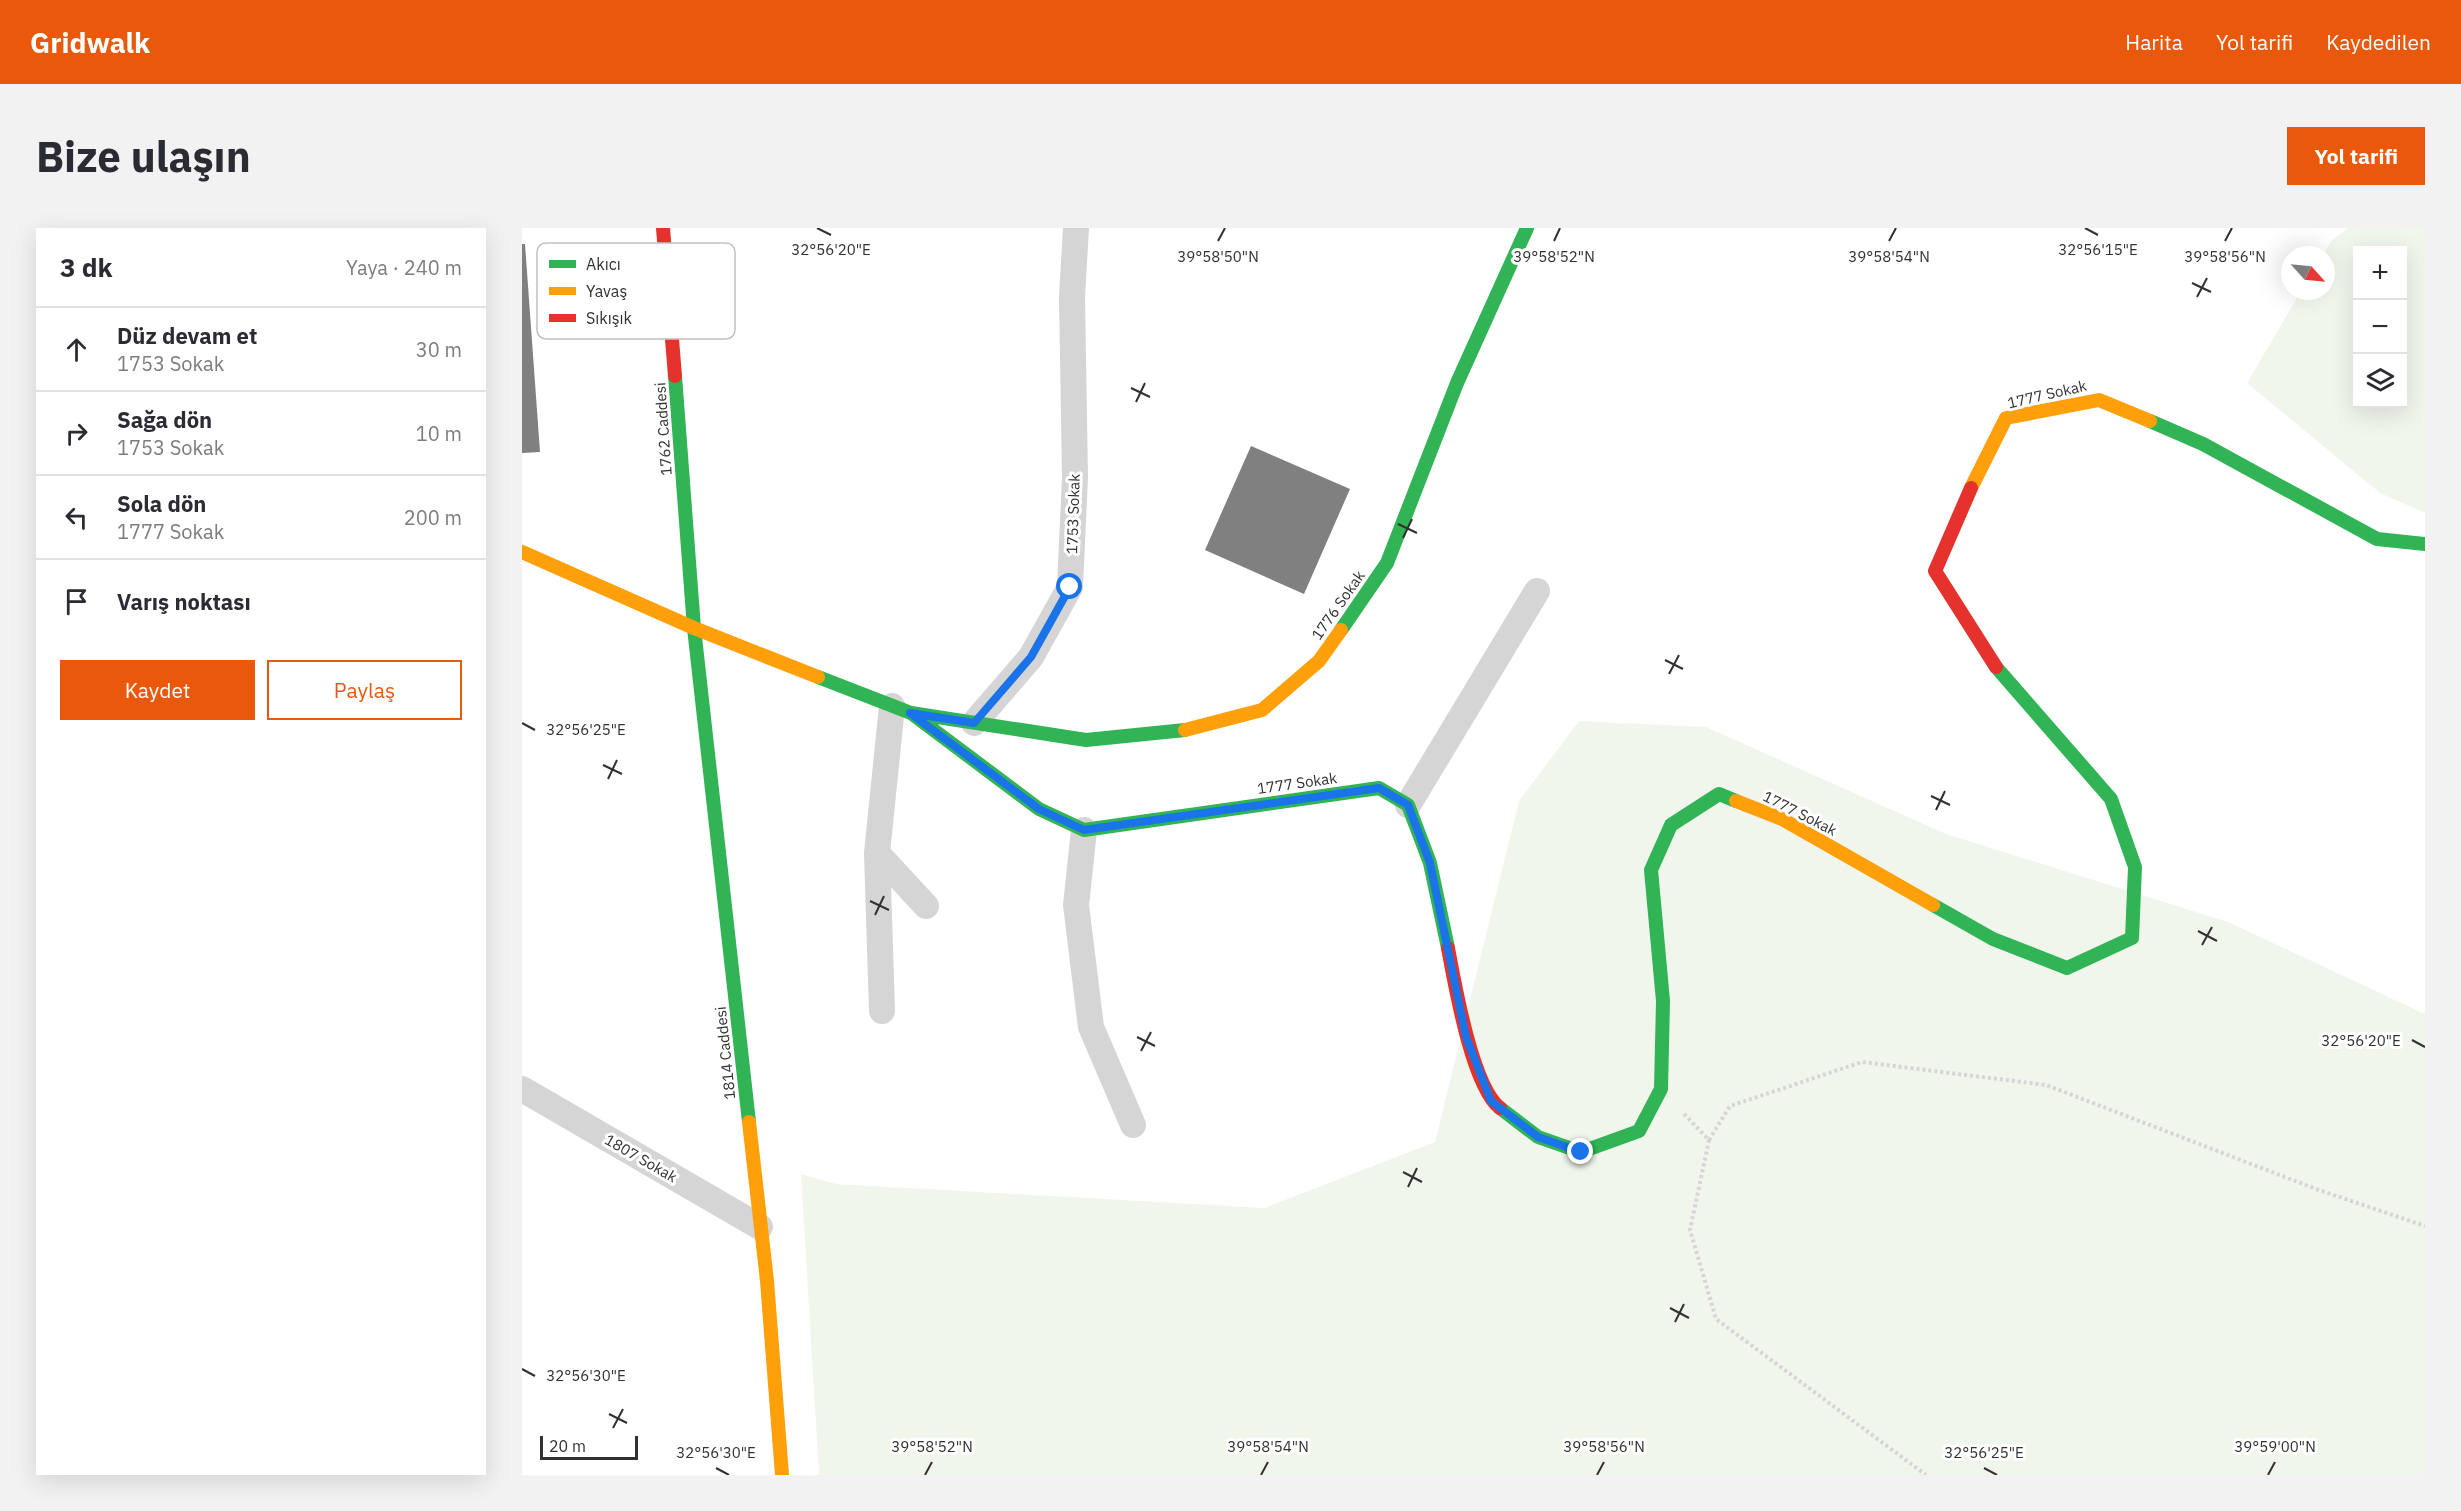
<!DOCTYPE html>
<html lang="tr">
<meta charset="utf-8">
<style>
:root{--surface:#fff;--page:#f2f2f3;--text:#2b2b33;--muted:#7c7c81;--line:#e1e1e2;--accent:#ea580c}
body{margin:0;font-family:"IBM Plex Sans",sans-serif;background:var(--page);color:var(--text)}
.controls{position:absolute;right:18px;top:18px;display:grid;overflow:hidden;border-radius:0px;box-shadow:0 6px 24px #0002}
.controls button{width:54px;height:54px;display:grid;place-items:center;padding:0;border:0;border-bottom:2px solid var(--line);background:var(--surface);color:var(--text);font:30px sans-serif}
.compass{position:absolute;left:1759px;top:18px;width:54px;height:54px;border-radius:50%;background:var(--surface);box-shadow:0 6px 24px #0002;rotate:117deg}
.scale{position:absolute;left:18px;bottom:15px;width:98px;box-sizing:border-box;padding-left:6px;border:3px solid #313131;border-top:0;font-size:16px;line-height:21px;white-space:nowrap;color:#313131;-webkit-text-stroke:4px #fff;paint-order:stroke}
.stop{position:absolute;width:18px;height:18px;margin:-14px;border:4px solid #1a73e8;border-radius:50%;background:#fff}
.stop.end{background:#1a73e8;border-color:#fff;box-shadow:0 2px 6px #0008}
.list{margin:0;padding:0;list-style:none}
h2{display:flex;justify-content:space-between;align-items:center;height:78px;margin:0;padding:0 24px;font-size:26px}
h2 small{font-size:20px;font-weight:400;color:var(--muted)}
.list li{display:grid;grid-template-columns:39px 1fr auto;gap:18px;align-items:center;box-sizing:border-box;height:84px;padding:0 24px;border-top:2px solid var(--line)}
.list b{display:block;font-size:22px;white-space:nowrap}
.list p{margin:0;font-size:20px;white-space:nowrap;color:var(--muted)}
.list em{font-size:20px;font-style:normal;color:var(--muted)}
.actions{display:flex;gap:12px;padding:18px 24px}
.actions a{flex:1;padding:14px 0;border:2px solid var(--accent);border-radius:0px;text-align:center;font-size:21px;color:var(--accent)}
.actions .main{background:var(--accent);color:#fff}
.icon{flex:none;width:33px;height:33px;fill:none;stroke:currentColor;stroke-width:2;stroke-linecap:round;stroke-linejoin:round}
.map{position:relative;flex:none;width:1903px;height:1247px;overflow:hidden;border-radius:0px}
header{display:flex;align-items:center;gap:36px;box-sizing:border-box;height:84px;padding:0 30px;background:var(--accent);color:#fff}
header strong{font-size:28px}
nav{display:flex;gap:33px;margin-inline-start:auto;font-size:21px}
.intro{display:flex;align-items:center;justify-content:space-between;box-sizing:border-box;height:144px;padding:0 36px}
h1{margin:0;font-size:42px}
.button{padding:15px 27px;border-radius:0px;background:var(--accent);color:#fff;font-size:21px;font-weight:700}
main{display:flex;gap:36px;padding:0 36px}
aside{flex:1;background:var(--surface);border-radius:0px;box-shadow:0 6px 24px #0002}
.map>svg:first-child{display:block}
</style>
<header>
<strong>Gridwalk</strong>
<nav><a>Harita</a><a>Yol tarifi</a><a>Kaydedilen</a></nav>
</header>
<div class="intro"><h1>Bize ulaşın</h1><a class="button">Yol tarifi</a></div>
<main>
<aside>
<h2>3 dk<small>Yaya · 240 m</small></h2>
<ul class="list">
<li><svg class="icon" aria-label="ahead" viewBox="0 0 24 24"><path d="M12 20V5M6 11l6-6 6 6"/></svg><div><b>Düz devam et</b><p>1753 Sokak</p></div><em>30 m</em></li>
<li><svg class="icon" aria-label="right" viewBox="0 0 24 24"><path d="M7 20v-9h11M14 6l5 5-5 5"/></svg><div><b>Sağa dön</b><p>1753 Sokak</p></div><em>10 m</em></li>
<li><svg class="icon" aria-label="left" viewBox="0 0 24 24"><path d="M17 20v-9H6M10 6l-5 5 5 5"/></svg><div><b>Sola dön</b><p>1777 Sokak</p></div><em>200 m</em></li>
<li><svg class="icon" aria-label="arrive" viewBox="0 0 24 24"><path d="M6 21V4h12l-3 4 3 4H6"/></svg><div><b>Varış noktası</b></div></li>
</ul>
<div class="actions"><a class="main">Kaydet</a><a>Paylaş</a></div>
</aside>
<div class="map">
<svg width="1903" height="1247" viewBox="0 0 1903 1247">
<rect width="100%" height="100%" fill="#fff"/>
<path fill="#f1f6ed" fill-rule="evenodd" d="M1826 0H1903V285L1858 265 1725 155 1779 63H1804V27H1801L1810 12ZM1836 22H1880V176H1836Z
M1057 493 1184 499 1424 606 1706 694 1903 786V1247H297L279 946 314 956 742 980 913 914 997 573Z"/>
<path fill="#808080" d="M0 16H3L18 224 0 225Z
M729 218 828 261 782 366 683 322Z"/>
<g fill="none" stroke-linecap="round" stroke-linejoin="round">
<path stroke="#d5d5d5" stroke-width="4" stroke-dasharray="3 3" stroke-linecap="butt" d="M1162 886 1187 912 1168 1002 1194 1091 1404 1247
M1187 912 1208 878 1340 834 1524 857 1794 961 1903 998"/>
<path stroke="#d5d5d5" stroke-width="26" d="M452 495 509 429 548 359 553 249 550 69 554 0
M886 577 1015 363
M562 602 554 677 569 799 611 897
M355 625 404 678
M360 783 355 625 370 478
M0 861 238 999"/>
<path stroke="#30b455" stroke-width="14" d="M153 148 172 400 227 894
M1628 193 1681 216 1855 311 1903 316
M819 402 865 335 935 155 1005 0
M296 449 389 485 564 512 663 502
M389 485 517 581 562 602 857 560 886 577 908 635 926 720
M1411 677 1471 711 1545 740 1610 710 1613 639 1589 571 1474 439
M978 880 1016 909 1059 924 1117 903 1139 861 1141 773 1129 642 1149 597 1197 566 1214 573"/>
<path stroke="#ff9f0a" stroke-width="14" d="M1449 260 1484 190 1577 172 1628 193
M0 324 172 400 296 449
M663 502 740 482 797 433 819 402
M1214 573 1260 591 1411 677
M227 894 245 1053 260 1247"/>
<path stroke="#e5322d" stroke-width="14" d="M141 0 153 148
M1449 260 1413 343 1474 439
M926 720C933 757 950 858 978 880"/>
</g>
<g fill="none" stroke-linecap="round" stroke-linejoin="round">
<path stroke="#1a73e8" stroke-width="8" d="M548 359 509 429 452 495 388 485 517 581 562 602 857 560 886 577 908 635 944 809 969 873 1016 909 1059 924"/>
</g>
<path fill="none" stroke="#313131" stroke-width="2" d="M295 0 309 7M1563 0 1576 7M696 13 703 0M1032 13 1038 0M1367 13 1374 0M1703 13 1710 0M1670 55 1689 64M1675 69 1685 50M609 160 628 169M614 174 623 155M876 296 895 305M881 310 890 291M1143 432 1161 441M1147 446 1157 427M0 495 13 502M81 537 100 546M86 551 95 532M1409 568 1428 577M1414 582 1423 563M348 673 367 682M353 687 362 668M1676 703 1695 713M1680 717 1690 699M615 809 633 818M1890 812 1903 819M619 823 629 804M881 944 900 954M886 959 895 940M1148 1080 1167 1090M1153 1094 1162 1076M0 1141 13 1148M87 1186 105 1195M91 1200 101 1181M194 1240 207 1247M1462 1240 1475 1247M403 1247 410 1234M739 1247 746 1234M1075 1247 1082 1234M1746 1247 1753 1234"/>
<g text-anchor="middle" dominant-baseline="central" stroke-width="6" stroke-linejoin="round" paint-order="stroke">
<g font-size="15" fill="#313131" stroke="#fff">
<text transform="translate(1525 166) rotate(-13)">1777 Sokak</text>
<text transform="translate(141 201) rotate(-94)">1762 Caddesi</text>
<text transform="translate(551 286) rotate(-88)">1753 Sokak</text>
<text transform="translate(816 377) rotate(-55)">1776 Sokak</text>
<text transform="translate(775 555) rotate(-8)">1777 Sokak</text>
<text transform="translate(1278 585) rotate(27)">1777 Sokak</text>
<text transform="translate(203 825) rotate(-96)">1814 Caddesi</text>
<text transform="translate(119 930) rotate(30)">1807 Sokak</text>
</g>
</g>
<rect x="15" y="15" width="198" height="96" rx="9" fill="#fff" stroke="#c1c1c1" stroke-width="1.5"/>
<rect x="27" y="32" width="27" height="8" fill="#30b455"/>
<rect x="27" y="59" width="27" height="8" fill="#ff9f0a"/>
<rect x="27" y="86" width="27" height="8" fill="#e5322d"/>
<g font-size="16" fill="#313131">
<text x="64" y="42">Akıcı</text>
<text x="64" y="69">Yavaş</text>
<text x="64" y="96">Sıkışık</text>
</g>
<g font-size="15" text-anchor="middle" fill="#313131" stroke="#fff" stroke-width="6" stroke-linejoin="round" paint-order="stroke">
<text x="309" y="27">32°56'20"E</text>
<text x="1576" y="27">32°56'15"E</text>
<text x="696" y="34">39°58'50"N</text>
<text x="1032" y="34">39°58'52"N</text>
<text x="1367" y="34">39°58'54"N</text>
<text x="1703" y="34">39°58'56"N</text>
<text x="64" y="507">32°56'25"E</text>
<text x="1839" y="818">32°56'20"E</text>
<text x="64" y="1153">32°56'30"E</text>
<text x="410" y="1224">39°58'52"N</text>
<text x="746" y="1224">39°58'54"N</text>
<text x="1082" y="1224">39°58'56"N</text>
<text x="1753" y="1224">39°59'00"N</text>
<text x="1462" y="1230">32°56'25"E</text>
<text x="194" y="1230">32°56'30"E</text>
</g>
</svg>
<div class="controls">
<button>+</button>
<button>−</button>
<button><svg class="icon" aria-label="layers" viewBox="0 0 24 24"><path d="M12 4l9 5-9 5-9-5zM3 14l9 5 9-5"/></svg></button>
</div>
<svg class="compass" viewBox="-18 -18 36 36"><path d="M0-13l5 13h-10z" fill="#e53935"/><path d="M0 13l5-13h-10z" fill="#7c7c81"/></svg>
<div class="scale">20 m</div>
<div class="stop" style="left:548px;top:359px"></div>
<div class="stop end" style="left:1059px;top:924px"></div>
</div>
</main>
